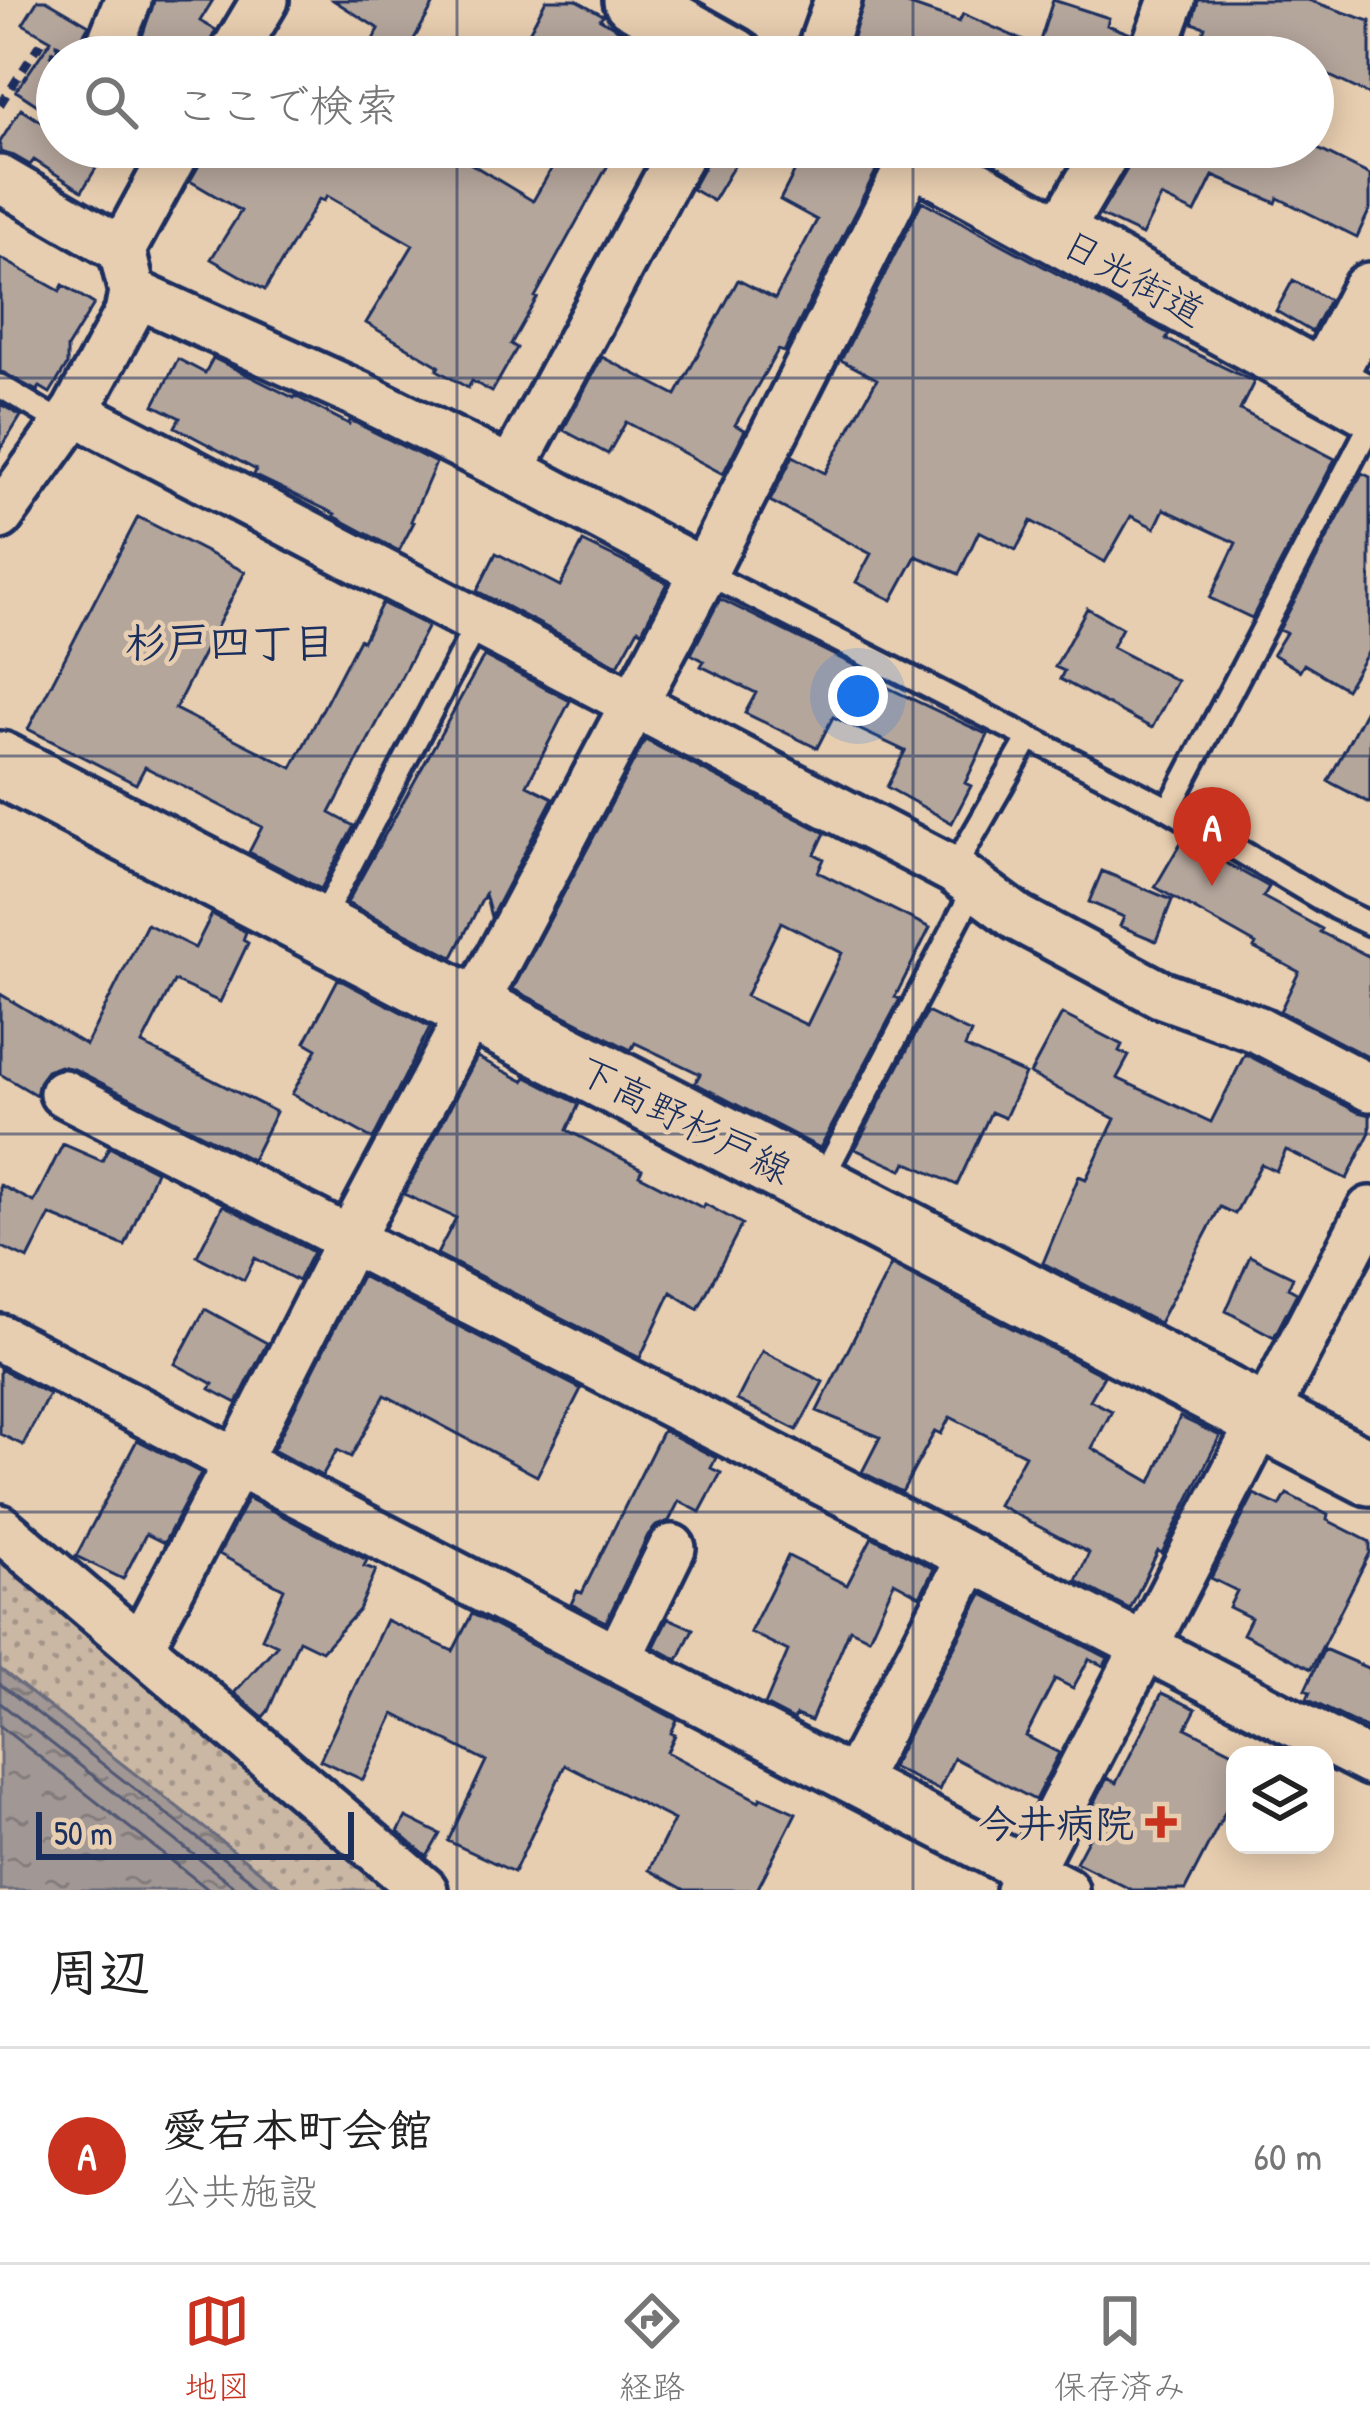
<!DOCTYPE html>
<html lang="ja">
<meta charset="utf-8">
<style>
:root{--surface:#fff;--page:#f6f6f6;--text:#222;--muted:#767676;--line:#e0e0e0;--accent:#c8321e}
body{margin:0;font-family:"Patrick Hand","Klee One",sans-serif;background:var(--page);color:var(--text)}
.controls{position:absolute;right:36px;bottom:36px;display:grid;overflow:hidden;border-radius:24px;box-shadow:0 6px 30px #0003}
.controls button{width:108px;height:108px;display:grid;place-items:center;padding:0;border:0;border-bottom:3px solid var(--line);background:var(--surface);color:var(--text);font:60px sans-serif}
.scale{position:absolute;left:36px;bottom:30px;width:318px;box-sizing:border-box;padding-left:12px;border:6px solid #1b2f5e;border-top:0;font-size:33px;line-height:42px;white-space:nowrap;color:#1b2f5e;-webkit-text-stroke:9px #e8ceb0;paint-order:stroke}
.you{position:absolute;left:858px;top:696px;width:42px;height:42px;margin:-30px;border:9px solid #fff;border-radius:50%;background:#1a73e8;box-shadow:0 0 0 18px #1a73e833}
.badge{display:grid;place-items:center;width:78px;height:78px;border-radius:50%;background:var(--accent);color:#fff;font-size:39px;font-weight:700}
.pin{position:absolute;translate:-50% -99px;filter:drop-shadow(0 3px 6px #0008)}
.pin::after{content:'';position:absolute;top:63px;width:42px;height:36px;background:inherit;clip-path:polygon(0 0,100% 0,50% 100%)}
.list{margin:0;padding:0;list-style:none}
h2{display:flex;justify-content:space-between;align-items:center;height:156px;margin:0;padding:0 48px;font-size:51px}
h2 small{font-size:39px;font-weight:400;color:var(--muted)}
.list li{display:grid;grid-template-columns:78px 1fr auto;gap:36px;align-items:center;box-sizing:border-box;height:216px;padding:0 48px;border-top:3px solid var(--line)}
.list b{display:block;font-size:45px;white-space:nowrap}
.list p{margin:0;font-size:39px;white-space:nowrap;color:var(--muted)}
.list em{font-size:39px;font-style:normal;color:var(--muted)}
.icon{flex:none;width:66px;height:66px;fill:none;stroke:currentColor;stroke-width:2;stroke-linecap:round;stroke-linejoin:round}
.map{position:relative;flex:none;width:1370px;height:1890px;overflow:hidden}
.search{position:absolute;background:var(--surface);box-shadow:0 6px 30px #0003;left:36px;right:36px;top:36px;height:132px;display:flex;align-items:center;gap:30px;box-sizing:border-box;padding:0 42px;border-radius:66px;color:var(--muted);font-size:45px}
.sheet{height:372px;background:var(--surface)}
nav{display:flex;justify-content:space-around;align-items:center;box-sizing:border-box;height:168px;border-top:3px solid var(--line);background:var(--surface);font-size:33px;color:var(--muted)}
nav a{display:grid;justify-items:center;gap:6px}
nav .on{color:var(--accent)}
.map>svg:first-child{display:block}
</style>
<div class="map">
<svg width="1370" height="1890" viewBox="0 0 1370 1890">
<defs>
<pattern id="grass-dots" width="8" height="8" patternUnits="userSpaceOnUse" patternTransform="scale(3)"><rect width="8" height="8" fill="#cab7a4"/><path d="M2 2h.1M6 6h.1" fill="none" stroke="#a39589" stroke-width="1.8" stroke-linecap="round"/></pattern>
<pattern id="water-ripples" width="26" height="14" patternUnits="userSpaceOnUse" patternTransform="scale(3)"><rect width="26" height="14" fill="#a19794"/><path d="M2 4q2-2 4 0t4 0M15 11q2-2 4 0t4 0" fill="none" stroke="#827c7c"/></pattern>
</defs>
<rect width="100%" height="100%" fill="#e8ceb0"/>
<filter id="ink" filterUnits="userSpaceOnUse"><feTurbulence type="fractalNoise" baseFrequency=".00833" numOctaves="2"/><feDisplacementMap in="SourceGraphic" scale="24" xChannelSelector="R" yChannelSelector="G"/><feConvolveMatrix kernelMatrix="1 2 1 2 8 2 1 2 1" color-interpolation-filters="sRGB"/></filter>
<g filter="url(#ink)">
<path fill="url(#grass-dots)" stroke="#727381" stroke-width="3" d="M0 1558 390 1890H284L0 1669Z"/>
<path fill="url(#water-ripples)" stroke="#6b6d7e" stroke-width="3" d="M0 1669 284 1890H0Z"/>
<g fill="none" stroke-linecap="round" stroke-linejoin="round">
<path stroke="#515974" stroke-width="3" d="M0 1684 264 1890
M0 1703 239 1890
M0 1726 209 1890"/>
</g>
<path fill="#b5a69c" stroke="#1b2f5e" stroke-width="3" fill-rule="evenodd" d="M38 0H46L89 25 73 53 57 44V118L16 91 51 40 23 24Z
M154 0H213L200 21 216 30 202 57H163L140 43Z
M333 0H436L404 57H363L379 29Z
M546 0H576L603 15 600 19 666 57H516Z
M864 0H896L959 22 963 14 1038 47 1053 0 1109 18 1107 25 1131 34 1125 57H847Z
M1198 0H1308L1370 21V95L1313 68V57H1281L1203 33 1205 27 1192 23Z
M21 109 57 132V147H80L101 160 82 191 34 160 30 165 14 156 0 152V142Z
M205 147H443L533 201 564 147H618L535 297 537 298 511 344 517 348 492 392 472 381 468 388 437 370 439 366 366 323 413 245 327 196 324 201 319 199 265 290 211 259 241 211 190 181 202 160Z
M711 147H745L713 201 692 189 708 160Z
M807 147H833L876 171 784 352 778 350 735 425 745 430 723 474 626 422 608 454 563 430 602 357 676 395 738 280 775 299 817 220 780 200Z
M1136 147H1314L1370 175V209L1357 237 1278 198 1276 203 1213 176 1195 213 1161 197 1142 235 1100 215 1132 161Z
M922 201 1169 334 1166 339 1254 382 1240 410 1335 459 1252 618 1210 598 1236 543 1164 509 1155 528 1131 516 1105 562 1031 521 1016 550 979 531 959 574 916 556 892 600 856 582 871 554 770 501 793 456 825 473 877 379 841 360Z
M0 258 60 291 63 285 94 304 67 348V365L50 393 40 387 37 391 0 371Z
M1293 280 1329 300 1312 332 1276 311Z
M213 358 294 398 295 396 349 424 350 420 436 463 411 521 414 522 399 551 334 516 335 514 254 475 256 470 175 427 180 418 154 405 178 359 205 373Z
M0 404 21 416 0 450Z
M1362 473 1370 477V649L1346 689 1304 664 1300 671 1273 654 1286 633 1279 630Z
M138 517 245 572 175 709 292 768 359 639 363 641 382 603 428 626 330 813 354 826 321 889 249 852 262 827 145 767 136 784 28 729Z
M583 542 667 583 642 631 638 629 618 665 477 591 496 553 560 586Z
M720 599 858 667 855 672 988 735 965 783 971 786 952 823 887 787 905 751 833 717 817 748 745 713 756 693 701 666 704 661 691 654Z
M1087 608 1122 628 1112 647 1177 681 1152 728 1060 679 1064 671 1055 667Z
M484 656 570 701 527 785 553 798 491 917 485 894 453 957 347 903Z
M1370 702V803L1328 781Z
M645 740 825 833 815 854 824 859 818 872 930 928 895 997 900 999 820 1148 695 1083 700 1074 635 1043 631 1050 513 989ZM781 922 842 953 807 1025 746 996Z
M1183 839 1269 887 1263 897 1322 929 1320 932 1370 957V1058L1280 1011 1299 972 1254 948 1256 944 1155 887Z
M1102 871 1172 900 1156 941 1120 926 1124 917 1089 902Z
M212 914 246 932 243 940 248 943 220 1002 174 981 142 1044 276 1112 252 1160 74 1069 60 1066 47 1071 39 1082 36 1095 0 1074V994L86 1045 147 924 195 948Z
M338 979 430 1027 373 1139 292 1094 317 1049 305 1042Z
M927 1012 971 1033 965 1047 1025 1074 1005 1118 991 1112 957 1185 906 1162 902 1170 855 1149Z
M1062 1014 1122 1045 1119 1051 1129 1056 1117 1078 1211 1122 1245 1054 1358 1112 1370 1115V1132L1347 1179 1286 1150 1276 1171 1261 1164 1235 1214 1220 1207 1159 1323 1043 1263 1079 1176 1086 1179 1115 1119 1030 1074Z
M477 1057 523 1081 526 1077 579 1104 567 1130 642 1169 639 1175 703 1208 705 1204 742 1224 698 1309 671 1292 640 1358 437 1254 456 1218 404 1194Z
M63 1144 102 1161 109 1147 156 1171 125 1246 50 1215 28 1259 0 1246V1185L34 1202Z
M223 1205 313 1252 298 1281 255 1258 244 1280 197 1256Z
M1250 1256 1293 1277 1288 1288 1297 1293 1274 1337 1226 1311Z
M891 1265 1104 1376 1090 1400 1112 1411 1092 1448 1151 1482 1180 1417 1220 1436 1162 1553 1158 1551 1130 1609 1076 1581 1089 1553 998 1505 1025 1455 950 1417 941 1434 935 1431 902 1492 862 1472 880 1437 817 1411Z
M361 1276 581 1389 537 1476 385 1395 351 1457 337 1450 322 1476 273 1450Z
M205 1309 267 1343 237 1403 210 1389 213 1384 175 1364Z
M762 1351 823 1382 797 1430 737 1400Z
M0 1369 49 1394 23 1445 0 1434Z
M663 1430 716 1458 711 1468 721 1473 700 1512 679 1501 669 1521 656 1526 648 1535 606 1622 571 1604 577 1591 582 1593Z
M137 1440 201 1473 164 1543 146 1534 123 1579 76 1556Z
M1254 1494 1280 1506 1287 1494 1328 1515 1327 1520 1370 1542V1553L1311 1669 1243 1634 1251 1618 1229 1607 1237 1591 1211 1578Z
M248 1498 367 1560 364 1566 376 1570 359 1610 322 1651 299 1640 268 1711 263 1717 234 1693 277 1645 262 1638 284 1589 219 1554Z
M872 1537 934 1569 920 1596 894 1582 869 1638 850 1629 811 1721 796 1715 794 1720 765 1705 788 1651 750 1632 788 1556 847 1585Z
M982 1594 1108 1658 1104 1666 1089 1659 1073 1688 1055 1679 1026 1736 1059 1753 1035 1800 954 1758 939 1790 891 1767Z
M472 1614 677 1720 671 1733 675 1735 667 1752 759 1801 761 1797 796 1813 757 1890H685L649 1870 674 1820 565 1765 514 1872 448 1841 486 1761 394 1714 363 1780 320 1760 386 1620 453 1651Z
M668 1618 693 1629 678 1660 654 1647Z
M1324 1649 1370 1669V1730L1307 1699 1310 1692 1305 1690Z
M1162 1693 1196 1709 1186 1728 1235 1753V1793L1185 1890H1132L1076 1862 1093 1830 1083 1825 1107 1778 1116 1783Z
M406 1817 440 1834 427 1857 398 1832Z"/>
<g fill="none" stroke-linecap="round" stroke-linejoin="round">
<g stroke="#1b2f5e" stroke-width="30">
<path id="service" d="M0 386 65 425
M704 572 1169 809 1336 908 1370 924
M1169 809 1370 425
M953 870 1029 738
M319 925 477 623
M821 1181 976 885"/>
</g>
<g stroke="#1b2f5e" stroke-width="54">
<path id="minor" d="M105 57 128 0
M231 57 265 0
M818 57 838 0
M1151 57 1172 0
M914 156 704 572 350 1239 237 1462 1065 1890
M0 179 122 250
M1058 234 1109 147
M132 292 360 395 511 470 704 572
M76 410 96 423 953 870 1018 918 1160 994 1259 1030 1370 1088
M511 470 684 147
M0 516 76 410 128 313 132 292 122 250 178 147
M63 1093 1370 1762
M0 1338 237 1462 140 1647
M0 1528 424 1890
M618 1658 672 1548
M854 1780 971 1557
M1019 1890 1370 1210"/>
</g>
<g stroke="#1b2f5e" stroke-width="66">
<path id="tertiary" d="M633 0 734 57
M898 147 1370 407
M1324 381 1370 292"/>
</g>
<g stroke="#1b2f5e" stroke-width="72">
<path id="secondary" d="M0 764 1370 1473"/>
</g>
<path stroke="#1b2f5e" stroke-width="8" stroke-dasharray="12 9" stroke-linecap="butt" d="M0 105 38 46 57 57"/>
<use href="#service" stroke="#e8ceb0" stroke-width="21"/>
<use href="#minor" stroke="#e8ceb0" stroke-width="45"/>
<use href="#tertiary" stroke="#e8ceb0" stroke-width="57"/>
<use href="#secondary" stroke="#e8ceb0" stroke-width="63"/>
</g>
</g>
<path fill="none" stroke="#1b2f5e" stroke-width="3" stroke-opacity="0.55" d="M457 0V57M913 0V57M457 147V1890M913 147V1890M0 378H1370M0 756H1370M0 1134H1370M0 1512H1370"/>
<path fill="#c8321e" stroke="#e8ceb0" stroke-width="4.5" d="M1155 1804h12v12h12v12h-12v12h-12v-12h-12v-12h12z"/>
<g text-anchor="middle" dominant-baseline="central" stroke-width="9" stroke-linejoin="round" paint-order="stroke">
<g font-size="39" fill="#1b2f5e" stroke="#e8ceb0">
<text transform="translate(1134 277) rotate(29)">日光街道</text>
<text transform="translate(685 1119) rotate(27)">下高野杉戸線</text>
</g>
<g font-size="39" font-weight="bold" fill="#1b2f5e" stroke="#e8ceb0" text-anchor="end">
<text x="1134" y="1822">今井病院</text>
</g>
<g font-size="42" font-weight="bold" fill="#1b2f5e" stroke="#e8ceb0">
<text x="230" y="641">杉戸四丁目</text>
</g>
</g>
</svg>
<div class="controls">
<button><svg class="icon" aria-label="layers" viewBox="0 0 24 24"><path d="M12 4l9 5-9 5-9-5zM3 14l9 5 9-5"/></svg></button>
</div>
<div class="scale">50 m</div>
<div class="you"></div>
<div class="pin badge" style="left:1212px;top:886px">A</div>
<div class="search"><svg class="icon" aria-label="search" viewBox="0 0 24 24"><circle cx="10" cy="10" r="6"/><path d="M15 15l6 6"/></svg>ここで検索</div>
</div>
<section class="sheet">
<h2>周辺<small></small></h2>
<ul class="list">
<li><span class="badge">A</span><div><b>愛宕本町会館</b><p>公共施設</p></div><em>60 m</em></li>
</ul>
</section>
<nav>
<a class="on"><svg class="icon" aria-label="map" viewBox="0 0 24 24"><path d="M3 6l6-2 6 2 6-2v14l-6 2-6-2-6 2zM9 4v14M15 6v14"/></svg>地図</a>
<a><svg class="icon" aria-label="directions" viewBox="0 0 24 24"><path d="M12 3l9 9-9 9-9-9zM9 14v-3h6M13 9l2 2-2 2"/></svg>経路</a>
<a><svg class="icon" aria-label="saved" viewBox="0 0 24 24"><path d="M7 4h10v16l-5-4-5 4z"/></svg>保存済み</a>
</nav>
